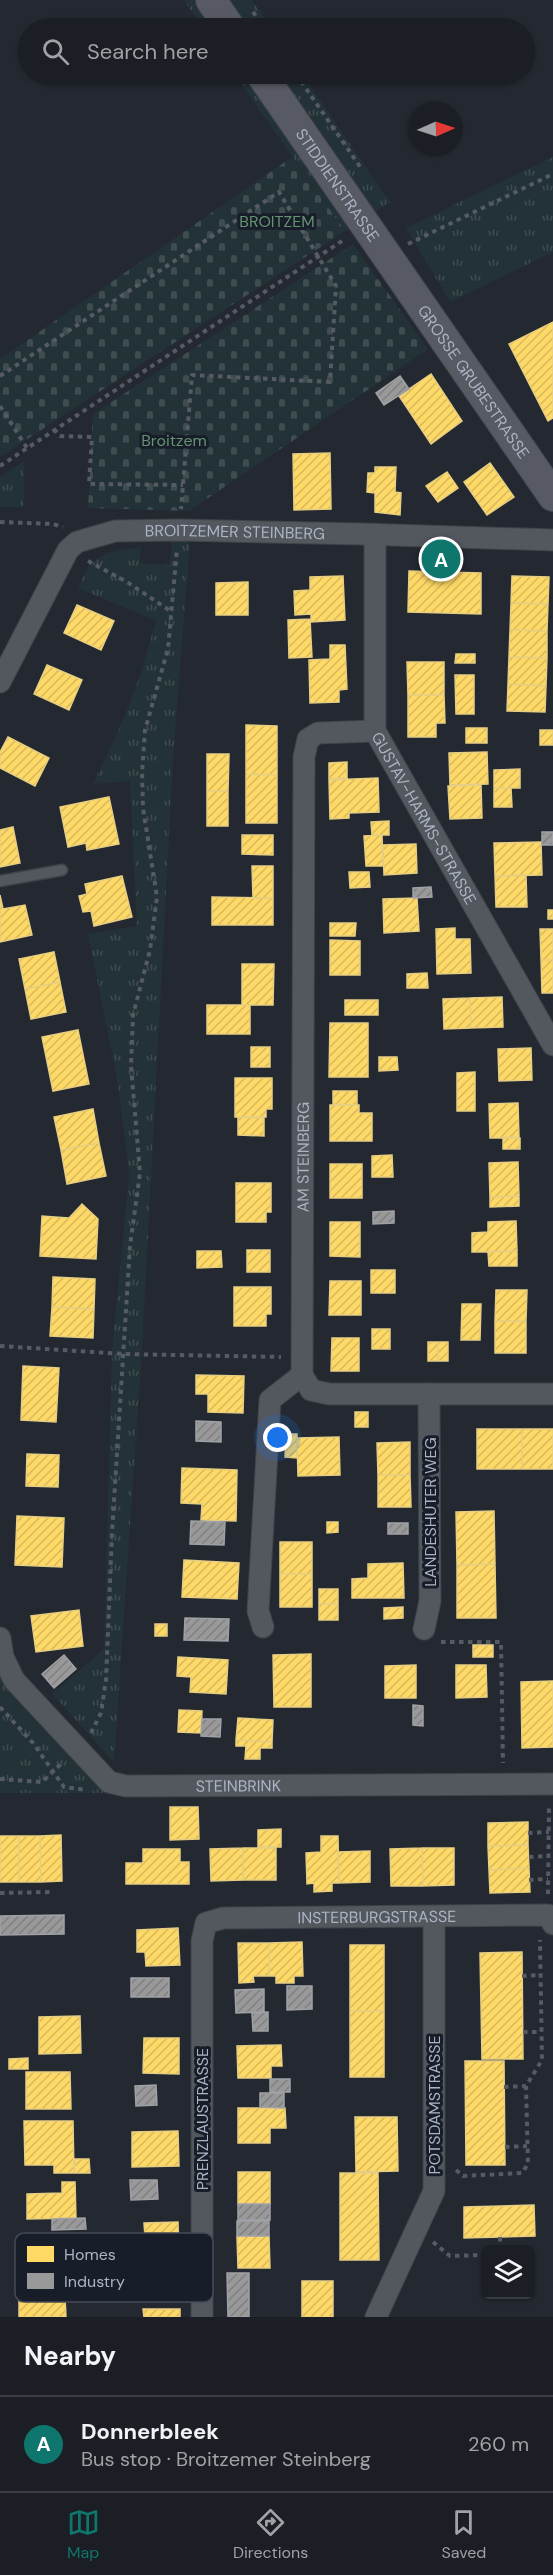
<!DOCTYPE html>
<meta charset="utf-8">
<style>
:root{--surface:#1b1e24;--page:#24272c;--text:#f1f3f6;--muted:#a0a2a6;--line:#393c41;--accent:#0f766e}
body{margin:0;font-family:"DM Sans",sans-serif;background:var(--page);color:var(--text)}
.controls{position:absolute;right:18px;bottom:18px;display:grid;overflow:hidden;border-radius:9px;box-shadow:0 2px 4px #0004}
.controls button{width:54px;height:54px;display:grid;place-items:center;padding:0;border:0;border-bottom:2px solid var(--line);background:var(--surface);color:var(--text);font:30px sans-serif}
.compass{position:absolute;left:409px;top:102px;width:54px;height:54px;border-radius:50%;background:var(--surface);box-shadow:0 2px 4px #0004;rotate:87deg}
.you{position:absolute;left:278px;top:1438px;width:21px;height:21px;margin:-15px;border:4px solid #fff;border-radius:50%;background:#1a73e8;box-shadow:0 0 0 9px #1a73e833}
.badge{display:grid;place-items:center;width:39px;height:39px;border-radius:50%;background:var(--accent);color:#fff;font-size:20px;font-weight:700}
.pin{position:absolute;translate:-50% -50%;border:3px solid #fff;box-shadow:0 2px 6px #0006}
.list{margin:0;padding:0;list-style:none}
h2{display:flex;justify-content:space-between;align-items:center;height:78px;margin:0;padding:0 24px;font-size:26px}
h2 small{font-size:20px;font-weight:400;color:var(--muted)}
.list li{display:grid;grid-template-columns:39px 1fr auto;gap:18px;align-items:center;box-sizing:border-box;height:96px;padding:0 24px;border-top:2px solid var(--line)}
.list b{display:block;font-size:22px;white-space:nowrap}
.list p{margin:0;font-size:20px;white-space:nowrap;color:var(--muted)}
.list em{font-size:20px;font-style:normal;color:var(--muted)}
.icon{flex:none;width:33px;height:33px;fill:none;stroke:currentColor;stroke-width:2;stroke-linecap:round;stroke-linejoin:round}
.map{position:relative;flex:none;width:553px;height:2317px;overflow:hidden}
.search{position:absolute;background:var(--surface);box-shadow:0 2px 4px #0004;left:18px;right:18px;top:18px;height:66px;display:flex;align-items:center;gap:15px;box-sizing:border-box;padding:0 21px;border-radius:33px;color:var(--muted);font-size:22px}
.sheet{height:174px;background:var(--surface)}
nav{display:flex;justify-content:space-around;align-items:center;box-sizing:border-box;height:84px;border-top:2px solid var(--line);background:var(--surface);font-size:16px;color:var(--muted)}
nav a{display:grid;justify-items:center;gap:3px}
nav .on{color:var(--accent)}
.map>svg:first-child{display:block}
</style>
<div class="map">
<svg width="553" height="2317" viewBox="0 0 553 2317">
<defs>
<pattern id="grass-tufts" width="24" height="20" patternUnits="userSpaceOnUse" patternTransform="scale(1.5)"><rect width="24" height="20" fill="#223236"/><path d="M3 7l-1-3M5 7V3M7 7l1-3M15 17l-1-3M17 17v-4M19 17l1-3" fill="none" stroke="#3f4d51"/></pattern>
<pattern id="cemetery-stones" width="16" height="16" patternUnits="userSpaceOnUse" patternTransform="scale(1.5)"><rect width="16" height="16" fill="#223236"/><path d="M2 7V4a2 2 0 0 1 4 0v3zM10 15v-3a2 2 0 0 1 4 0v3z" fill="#3f4d51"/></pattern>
<pattern id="homes-hatch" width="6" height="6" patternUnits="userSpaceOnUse" patternTransform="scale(1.5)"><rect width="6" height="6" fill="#ffd966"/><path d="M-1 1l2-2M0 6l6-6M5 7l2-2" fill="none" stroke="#d6b85d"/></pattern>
<pattern id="industry-hatch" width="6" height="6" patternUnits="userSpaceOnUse" patternTransform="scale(1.5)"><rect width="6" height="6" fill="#999"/><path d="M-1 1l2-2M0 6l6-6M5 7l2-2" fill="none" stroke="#808081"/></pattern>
</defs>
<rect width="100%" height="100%" fill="#242830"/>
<path fill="url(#grass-tufts)" d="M184 0H252L272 28H203Z
M234 74H302L390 202 345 231Z
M553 157V252L450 302 406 228Z
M24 461V507H0V477Z
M172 540H190L173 758 142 1350 114 1762 52 1694 104 1649 112 1350 129 1175 118 1084 88 934 137 926 130 781 93 784 122 723 140 676 156 621 78 588 89 565 106 553 141 547 139 563 170 565Z
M0 1672 106 1793H0Z"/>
<path fill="url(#cemetery-stones)" d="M292 157 345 231 0 457V359Z
M353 244 428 349 189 511 88 508 93 414Z"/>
<path fill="url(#homes-hatch)" stroke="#e6ce82" stroke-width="1.5" d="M553 322V418L548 421 509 344Z
M431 374 462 421 431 444 399 396Z
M330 453 331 509 294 510 293 454Z
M490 463 514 497 487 515 464 482Z
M375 467H396L395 492 401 493 400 515 375 512V493L367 492 368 473H375Z
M447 472 458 488 438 502 426 486Z
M409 571 481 573V614L408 612Z
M343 576 345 620 311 622V614L295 615 294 591 310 590V577Z
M512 576 549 577 548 604 511 603Z
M248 582V615H216V583Z
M511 603 548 604 547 631 510 630Z
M77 605 114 621 101 650 64 633Z
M310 619 312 657 289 658 288 620Z
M510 630 547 631V658L509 657Z
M330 645H345L347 689 339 690V702L310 703 309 660 330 659Z
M456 654H475V663H455Z
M509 657 547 658 546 686 508 684Z
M407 662H444V695H408Z
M47 665 82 680 69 710 34 694Z
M455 675H474V714H456Z
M508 684 546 686 545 712 507 711Z
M408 695H444L445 723H436V737H408Z
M246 725 277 726V775L246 774Z
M466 728H487V743H466Z
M540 730H553V745H540Z
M8 737 49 758 35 786 0 768V752Z
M487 752 488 784 450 785 449 753Z
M207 754H229L228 791H207Z
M347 762V778L329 779V763Z
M520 769V788H494V770Z
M246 774 277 775V823H246Z
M378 778 379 812 349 813V818L330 819 329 780Z
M481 785 482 818 450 819 448 786Z
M494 788H511L512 807H494Z
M207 791H228V826H207Z
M109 797 119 844 87 850 86 843 68 847 60 807Z
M389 821V835H372L371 822Z
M13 827 20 863 0 867V830Z
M242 835H273V855L242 854Z
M382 835 383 866H366L364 836Z
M541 842 542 875 495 876 494 843Z
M416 844 417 873 384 875 383 845Z
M252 866H273V898H253Z
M349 872H369L370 887 350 888Z
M526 875 527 907H496L495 876Z
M122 876 132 917 94 926 91 911 83 912 79 896 87 894 85 884Z
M0 895 3 909 25 905 32 935 0 942Z
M212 897 273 898V925H212Z
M417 898 419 931 384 933 383 899Z
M548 910H553V919H548Z
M330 923H356L355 936H330Z
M455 928V939H470L471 973 437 974 436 929Z
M540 929H553V960H541Z
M330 940 360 941V975H330Z
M54 952 60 982 25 989 19 959Z
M541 960H553V993H542Z
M242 964H274L273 1005H242Z
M427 973 428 988H407V974Z
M60 982 66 1012 31 1019 25 989Z
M502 997 503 1027 471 1028 470 998Z
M470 998 471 1028 444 1029 443 999Z
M345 1000H378V1015H345Z
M207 1005H250V1034H207Z
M330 1023H368V1077H329Z
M78 1030 89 1084 53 1091 42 1037Z
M251 1047H270V1067H251Z
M531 1048 532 1080 499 1081 498 1049Z
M379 1057H397L398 1070 379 1071Z
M475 1072V1111H457V1073Z
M235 1078H272V1109H266V1117H235Z
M333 1091H357V1105L333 1104Z
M518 1103 519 1137 490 1138 489 1104Z
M330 1105H359V1113H372V1141H330Z
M93 1109 99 1143 61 1150 54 1117Z
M238 1117 264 1118V1136L238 1135Z
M503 1138H520V1149H503Z
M99 1143 106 1176 67 1184 61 1150Z
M392 1155 393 1177H372V1156Z
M518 1162 519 1196 490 1197 489 1163Z
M330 1164H362V1198H330Z
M236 1183H271V1212H266V1222H236Z
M519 1196V1206L490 1207V1197Z
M82 1204 98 1219 96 1259 40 1256 42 1216 69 1218Z
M516 1221 517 1251 472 1252V1233L488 1232V1222Z
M330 1222H360V1257L330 1256Z
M247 1250H270V1272H247Z
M197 1251H221L222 1267 197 1268Z
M517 1251V1266H489L488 1252Z
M371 1270H395V1293H371Z
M53 1277 95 1279 94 1309 52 1307Z
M330 1281H361V1315H329Z
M234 1287H271V1314H266V1326H234Z
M496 1290H527L526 1321H495Z
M462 1304H481L480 1340H461Z
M52 1307 94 1309 93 1338 50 1336Z
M495 1321H526V1353H495Z
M372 1329H390V1349H372Z
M332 1338H359V1371H331Z
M428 1342H438V1361H428Z
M438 1342H448V1361H438Z
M23 1366 59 1368 56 1422 21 1420Z
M196 1375 244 1376 243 1413 208 1412V1394H196Z
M355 1412H368V1427H355Z
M477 1429H522V1469H477Z
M522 1429H553V1469H522Z
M286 1434H297V1458L285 1457Z
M339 1437 340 1475 298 1476 297 1438Z
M410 1442V1475H378L377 1443Z
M27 1454 59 1455 58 1487 26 1486Z
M182 1468 237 1470 236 1521 201 1520 202 1504 181 1503Z
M378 1475H410L411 1507H378Z
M494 1511 495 1564 457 1565 456 1512Z
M17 1516 64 1518 62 1567 15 1565Z
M327 1522H338V1532L327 1533Z
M280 1542H312V1574H280Z
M184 1560 239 1563 237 1599 182 1597Z
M403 1563 404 1598H352V1579L368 1578V1564Z
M495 1564 496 1618H457V1565Z
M280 1574H312V1607H280Z
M319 1589H338V1604H319Z
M319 1604H338V1620H319Z
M403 1607V1618L384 1619V1608Z
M79 1610 83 1646 36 1652 31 1616Z
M155 1624H167V1636H155Z
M473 1645H493V1657H473Z
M311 1654V1707H274L273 1655Z
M178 1657 228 1660 226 1694 190 1692 191 1677 177 1676Z
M416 1665V1698H385V1666Z
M456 1665H486L487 1697 456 1698Z
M553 1681V1747L522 1748 521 1682Z
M179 1710 202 1711 201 1733 178 1732Z
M238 1718 273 1720 272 1742 236 1740Z
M236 1740 272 1742V1748H260V1759H245L246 1746H236Z
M170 1807H198L199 1839 170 1840Z
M528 1822V1845L488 1846V1823Z
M281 1829V1847H258V1830Z
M61 1835 62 1881 41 1882 40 1836Z
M0 1836H19V1882H0Z
M19 1836H40L41 1882H19Z
M321 1836H338L339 1883H332V1891L314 1892V1883L307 1884 306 1853 321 1852Z
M528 1845 529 1868 489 1870 488 1846Z
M243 1848V1880L211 1881 210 1849Z
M243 1848H276V1880H243Z
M422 1848 423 1886H391L390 1849Z
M422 1848H454V1885L423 1886Z
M143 1849H180V1862H189V1884H126V1863H143Z
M370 1851V1882L339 1883 338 1852Z
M529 1868 530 1892 490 1893 489 1870Z
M178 1928 180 1965 146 1966 145 1952H137V1930Z
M302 1942 303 1976H294V1983H276V1976H269V1943Z
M238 1943H269V1976H253L254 1982 239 1983Z
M350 1945H384V2011H350Z
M522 1952 523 2059H482L480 1953Z
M350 2011H384V2077H350Z
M80 2016 81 2053 39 2054V2017Z
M144 2038H179V2074L143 2073Z
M281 2045 282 2066H271V2078H238L237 2046Z
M28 2058V2069H9V2059Z
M465 2061H504L505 2165H466Z
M26 2072H70L71 2109H26Z
M238 2108H285L286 2128H270V2143H238Z
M355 2117H397L398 2171 356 2172Z
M24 2121H73L74 2173H54V2165H25Z
M178 2131 179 2166 132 2167V2132Z
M75 2159H89L90 2173H75Z
M238 2172H270V2204H238Z
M340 2173H378L379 2260H340Z
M62 2182H75L76 2218 27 2219V2194L62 2193Z
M534 2205 535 2236 464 2238V2207Z
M178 2222 179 2257 131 2259V2238L145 2237 144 2223Z
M237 2236H269L270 2268H238Z
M302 2281H333V2317H302Z
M19 2297H65L66 2317H19Z
M143 2309H180V2317H144Z"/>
<path fill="url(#industry-hatch)" stroke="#9fa1a6" stroke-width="1.5" d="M400 376 409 389 384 405 376 393Z
M542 832H553V845H542Z
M431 887 432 897 413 898V888Z
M394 1211V1223L373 1224V1212Z
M196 1421 221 1422V1442L196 1441Z
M191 1521 225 1522 224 1545 190 1544Z
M388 1523H408V1534H388Z
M185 1618 229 1619 228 1641 184 1640Z
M64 1655 76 1669 54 1688 42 1674Z
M413 1705 423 1706V1726L413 1725Z
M202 1719H221L220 1737 201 1736Z
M64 1915V1934L0 1935V1916Z
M131 1978H169V1997H131Z
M287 1986H312V2009L287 2010Z
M264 1989V2012L236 2013 235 1990Z
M268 2012V2031H253L252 2013Z
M270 2079H290V2092H270Z
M156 2085 157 2105 136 2106 135 2086Z
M260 2093H284V2108L260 2107Z
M130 2180H157L158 2199 131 2200Z
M238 2204H270V2220H238Z
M85 2218 86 2229 52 2230V2219Z
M237 2221H269V2236H237Z
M227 2273H249V2317H228Z"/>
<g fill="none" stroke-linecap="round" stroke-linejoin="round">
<g stroke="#404349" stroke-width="13">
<path id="lane" d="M0 881 62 870"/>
</g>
<g stroke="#404349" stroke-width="23">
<g id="street">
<path id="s1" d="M375 534V731L553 1045"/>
<path id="s2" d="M0 682 68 550 77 542 115 531 179 530 362 534 553 540"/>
<path id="s3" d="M302 1375 304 757 308 739 318 733 375 731"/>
<path d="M302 1375 311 1390 329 1394H553"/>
<path d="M263 1627 258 1611 270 1400 302 1375"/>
<path d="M424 1629 430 1601 429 1394"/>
<path id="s4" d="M0 1638 3 1657 14 1680 109 1782 126 1786 553 1784"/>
<path id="s5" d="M202 2317V1941L206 1923 223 1918 548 1915 553 1924"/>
<path d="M376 2317 434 2191V1917"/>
</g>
</g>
<g stroke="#404349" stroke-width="32">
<g id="secondary">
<path d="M211 0 230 28"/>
<path id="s6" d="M261 74 553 496"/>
</g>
</g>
<path stroke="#565a62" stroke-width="4" stroke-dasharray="4.5 4.5" stroke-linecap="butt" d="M253 12 265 28
M296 74 361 168
M408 244 553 174
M0 376 279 192 336 286 330 382 192 375 181 509
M0 406 27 448
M54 429 60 436 92 437 89 484 183 485
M0 466 345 239
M0 522 53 524 63 527
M88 561 127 582 172 612
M0 1346 124 1354 281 1357
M441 1642H501L503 1763
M0 1707 33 1743 64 1787 87 1790
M91 1733 101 1713 106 1680 112 1533 130 1246 140 1173 131 1066 133 1015 150 950 157 897 143 808 142 773 145 730 168 649 177 549
M0 1779 42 1782 63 1762
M528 1833 549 1832
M529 1857 548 1856
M529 1880 548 1879
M0 1893 52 1892
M548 1894 549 1806
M522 1976 540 1975
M523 2032H541
M504 2087 526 2086
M505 2147 527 2146
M456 2170 463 2176 522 2173 528 2164 526 2086 542 2060 540 1940
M500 2237V2250
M433 2242 450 2256 486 2255"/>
<use href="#lane" stroke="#53575e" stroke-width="10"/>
<use href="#street" stroke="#53575e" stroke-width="21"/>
<use href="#secondary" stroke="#575a63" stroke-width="30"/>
</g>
<g text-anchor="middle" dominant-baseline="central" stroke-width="6" stroke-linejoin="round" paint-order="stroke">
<g font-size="16" fill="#acb3c3" stroke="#181e29">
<text stroke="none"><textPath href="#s6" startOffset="135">STIDDIENSTRASSE</textPath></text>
<text stroke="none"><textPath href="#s6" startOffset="374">GROSSE GRUBESTRASSE</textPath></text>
<text stroke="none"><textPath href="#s2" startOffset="320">BROITZEMER STEINBERG</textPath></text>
<text stroke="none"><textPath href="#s1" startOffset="297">GUSTAV-HARMS-STRASSE</textPath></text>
<text stroke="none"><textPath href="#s3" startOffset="218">AM STEINBERG</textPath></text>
<text transform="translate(430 1512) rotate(-90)">LANDESHUTER WEG</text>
<text stroke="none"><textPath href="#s4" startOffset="314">STEINBRINK</textPath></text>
<text stroke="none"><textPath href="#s5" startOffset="566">INSTERBURGSTRASSE</textPath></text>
<text transform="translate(434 2105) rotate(-90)">POTSDAMSTRASSE</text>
<text transform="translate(202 2119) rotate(-90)">PRENZLAUSTRASSE</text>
</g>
<g font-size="16" fill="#659272" stroke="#181e29">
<text x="277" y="221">BROITZEM</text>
<text x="174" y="440">Broitzem</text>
</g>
</g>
<rect x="15" y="2233" width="198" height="69" rx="9" fill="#181e29" stroke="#444b57" stroke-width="1.5"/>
<rect x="27" y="2246" width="27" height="16" fill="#ffd966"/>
<rect x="27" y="2273" width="27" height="16" fill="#999"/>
<g font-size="16" fill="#acb3c3">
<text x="64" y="2260">Homes</text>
<text x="64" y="2287">Industry</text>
</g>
</svg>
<div class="controls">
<button><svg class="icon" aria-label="layers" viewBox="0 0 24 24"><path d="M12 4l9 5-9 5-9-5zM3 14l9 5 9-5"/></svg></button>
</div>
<svg class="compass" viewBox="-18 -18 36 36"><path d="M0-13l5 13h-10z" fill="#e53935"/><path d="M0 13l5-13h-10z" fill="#a0a2a6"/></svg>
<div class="you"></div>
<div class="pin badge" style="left:441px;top:559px">A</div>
<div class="search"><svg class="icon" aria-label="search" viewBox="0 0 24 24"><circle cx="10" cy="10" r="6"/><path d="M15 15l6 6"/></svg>Search here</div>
</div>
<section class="sheet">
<h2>Nearby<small></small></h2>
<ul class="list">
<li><span class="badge">A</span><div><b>Donnerbleek</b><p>Bus stop · Broitzemer Steinberg</p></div><em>260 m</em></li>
</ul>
</section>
<nav>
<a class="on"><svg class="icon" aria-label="map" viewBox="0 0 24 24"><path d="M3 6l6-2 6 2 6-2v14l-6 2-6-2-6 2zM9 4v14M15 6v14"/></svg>Map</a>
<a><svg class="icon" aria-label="directions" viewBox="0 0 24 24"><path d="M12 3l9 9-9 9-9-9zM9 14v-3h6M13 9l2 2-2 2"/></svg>Directions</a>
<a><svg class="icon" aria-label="saved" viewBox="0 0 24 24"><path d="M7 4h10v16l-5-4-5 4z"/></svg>Saved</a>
</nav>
